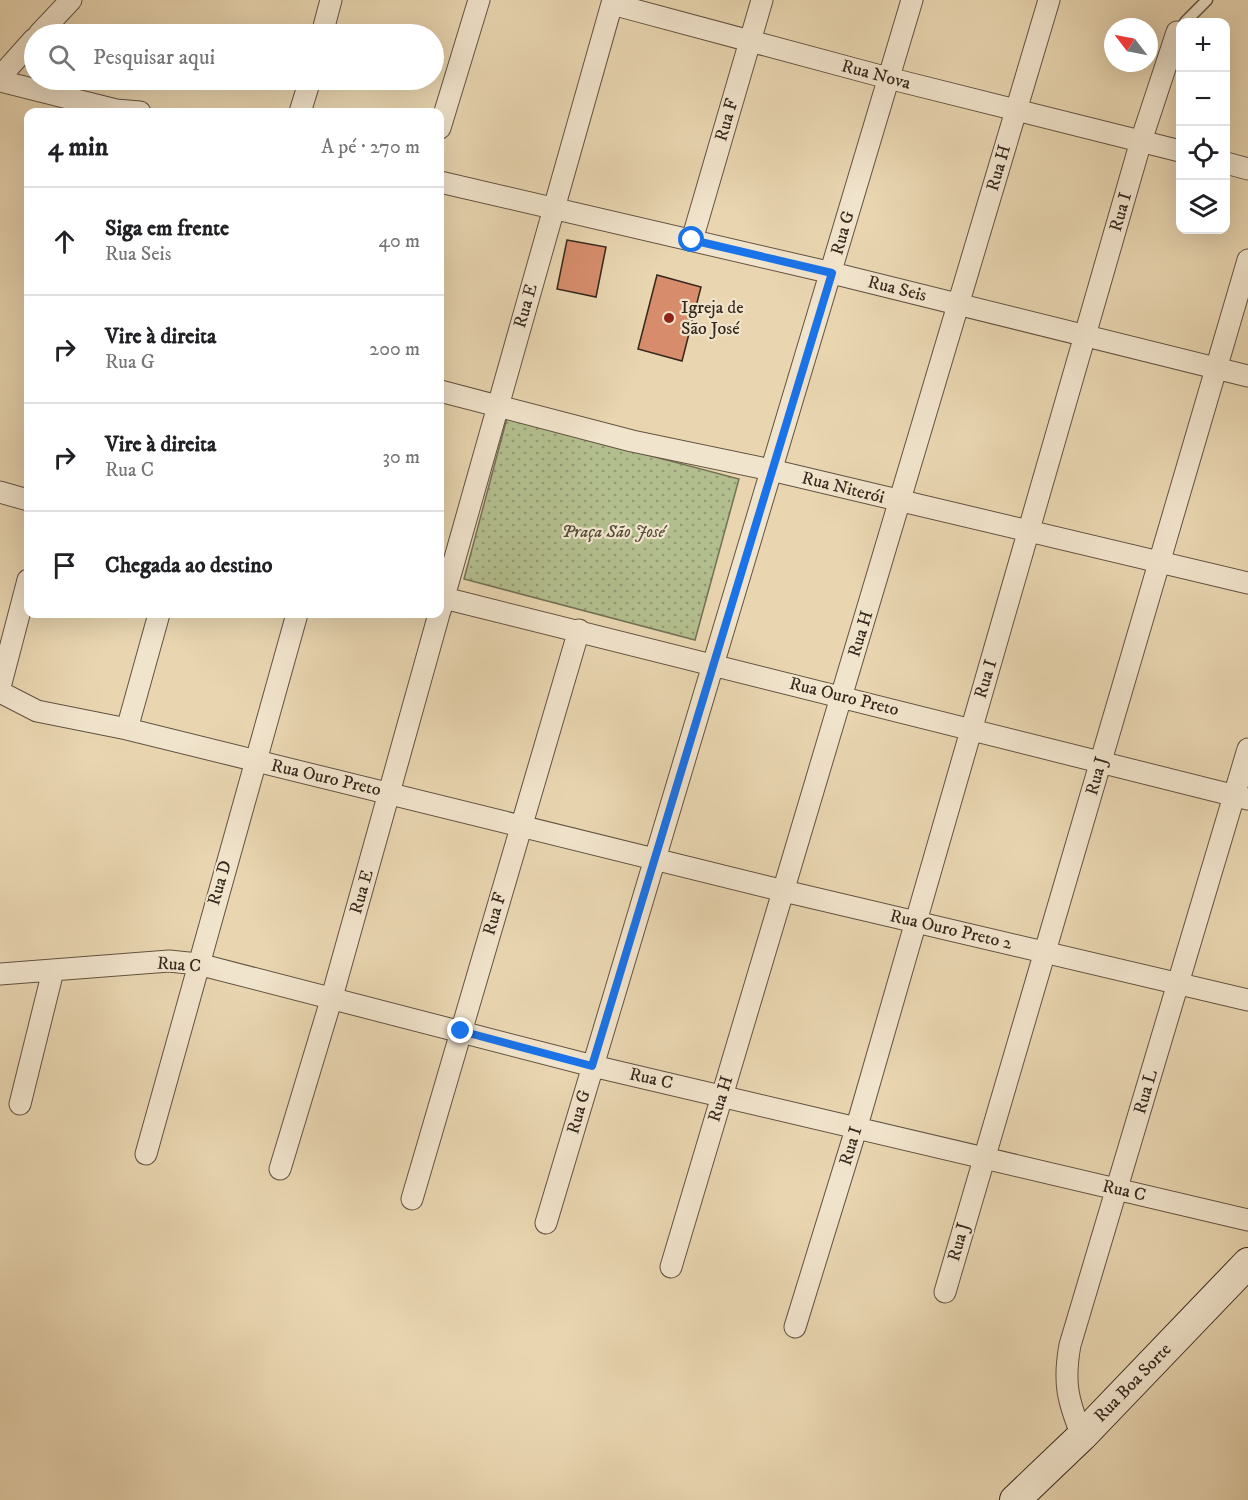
<!DOCTYPE html>
<html lang="pt">
<meta charset="utf-8">
<style>
:root{--surface:#fff;--page:#f6f6f6;--text:#202124;--muted:#757577;--line:#e0e0e0}
body{margin:0;font-family:"IM FELL DW Pica",serif;background:var(--page);color:var(--text)}
.controls{position:absolute;right:18px;top:18px;display:grid;overflow:hidden;border-radius:12px;box-shadow:0 6px 24px #0002}
.controls button{width:54px;height:54px;display:grid;place-items:center;padding:0;border:0;border-bottom:2px solid var(--line);background:var(--surface);color:var(--text);font:30px sans-serif}
.compass{position:absolute;left:1104px;top:18px;width:54px;height:54px;border-radius:50%;background:var(--surface);box-shadow:0 6px 24px #0002;rotate:302deg}
.stop{position:absolute;width:18px;height:18px;margin:-14px;border:4px solid #1a73e8;border-radius:50%;background:#fff}
.stop.end{background:#1a73e8;border-color:#fff;box-shadow:0 2px 6px #0008}
.list{margin:0;padding:0;list-style:none}
h2{display:flex;justify-content:space-between;align-items:center;height:78px;margin:0;padding:0 24px;font-size:26px}
h2 small{font-size:20px;font-weight:400;color:var(--muted)}
.list li{display:grid;grid-template-columns:39px 1fr auto;gap:18px;align-items:center;box-sizing:border-box;height:108px;padding:0 24px;border-top:2px solid var(--line)}
.list b{display:block;font-size:22px;white-space:nowrap}
.list p{margin:0;font-size:20px;white-space:nowrap;color:var(--muted)}
.list em{font-size:20px;font-style:normal;color:var(--muted)}
.icon{flex:none;width:33px;height:33px;fill:none;stroke:currentColor;stroke-width:2;stroke-linecap:round;stroke-linejoin:round}
.map{position:relative;flex:none;width:1248px;height:1500px;overflow:hidden}
.search{position:absolute;background:var(--surface);box-shadow:0 6px 24px #0002;left:24px;top:24px;width:420px;height:66px;display:flex;align-items:center;gap:15px;box-sizing:border-box;padding:0 21px;border-radius:33px;color:var(--muted);font-size:22px}
.panel{position:absolute;background:var(--surface);box-shadow:0 6px 24px #0002;left:24px;top:108px;width:420px;height:510px;border-radius:12px}
.map>svg:first-child{display:block}
</style>
<div class="map">
<svg width="1248" height="1500" viewBox="0 0 1248 1500">
<defs>
<pattern id="park-dots" width="8" height="8" patternUnits="userSpaceOnUse" patternTransform="scale(1.5)"><rect width="8" height="8" fill="#b3be8e"/><path d="M2 2h.1M6 6h.1" fill="none" stroke="#929a73" stroke-width="1.8" stroke-linecap="round"/></pattern>
</defs>
<rect width="100%" height="100%" fill="#e9d6b1"/>
<filter id="stains"><feTurbulence type="fractalNoise" baseFrequency=".00333" numOctaves="4"/><feColorMatrix values="0 0 0 0 .2 0 0 0 0 .09 0 0 0 0 .02 0 0 0 .5 -.17"/></filter>
<radialGradient id="worn" r=".72"><stop offset=".6" stop-color="#630" stop-opacity="0"/><stop offset="1" stop-color="#630" stop-opacity=".3"/></radialGradient>
<path fill="url(#park-dots)" stroke="#747255" stroke-width="1.5" d="M507 418 739 479 695 640 464 579Z"/>
<path fill="#d78d6b" stroke="#35271c" stroke-width="1.5" d="M567 240 606 247 596 297 557 289Z
M657 275 701 287 682 361 638 349Z"/>
<g fill="none" stroke-linecap="round" stroke-linejoin="round">
<g stroke="#625341" stroke-width="13">
<path id="lane" d="M1185 22 1207 0"/>
</g>
<g stroke="#625341" stroke-width="23">
<path id="street" d="M612 4 888 78 1180 151
M39 34 71 0
M322 34 331 0
M0 77 34 39
M0 81 116 110 140 112
M300 112 310 80
M440 128 479 0
M1226 163 1248 169
M440 182 832 273 1248 376
M692 240 762 0
M440 391 632 441 771 470 1248 583
M0 492 28 500
M440 597 1248 799
M440 611 613 0
M0 687 28 580
M0 692 37 711 127 729 784 891 1248 1000
M127 729 159 614
M0 974 169 961 198 964 593 1066 1248 1220
M20 1104 53 971
M146 1154 297 614
M280 1169 332 997 439 614
M412 1199 579 630
M546 1223 912 0
M671 1267 1049 0
M945 1292 1248 260
M795 1327 857 1126 1141 141 1177 32
M1082 1436C1068 1401 1063 1383 1070 1345L1248 749"/>
</g>
<g stroke="#35271c" stroke-width="32">
<path id="secondary" d="M1015 1500 1082 1436 1248 1263"/>
</g>
<use href="#lane" stroke="#f1e4cc" stroke-width="10"/>
<use href="#street" stroke="#f1e4cc" stroke-width="21"/>
<use href="#secondary" stroke="#f1e4cc" stroke-width="30"/>
</g>
<g fill="none" stroke-linecap="round" stroke-linejoin="round">
<path stroke="#1a73e8" stroke-width="8" d="M461 1031 592 1066 832 273 692 240"/>
</g>
<circle fill="#8f2418" stroke="#f1e4cc" stroke-width="2" cx="669" cy="318" r="6"/>
<g text-anchor="middle" dominant-baseline="central" stroke-width="4.5" stroke-linejoin="round" paint-order="stroke">
<g font-size="18" fill="#35271c" stroke="#f1e4cc">
<text transform="translate(876 75) rotate(15)">Rua Nova</text>
<text transform="translate(727 120) rotate(-74)">Rua F</text>
<text transform="translate(999 168) rotate(-74)">Rua H</text>
<text transform="translate(1121 212) rotate(-74)">Rua I</text>
<text transform="translate(843 233) rotate(-74)">Rua G</text>
<text transform="translate(897 289) rotate(14)">Rua Seis</text>
<text transform="translate(526 306) rotate(-74)">Rua E</text>
<text transform="translate(843 488) rotate(14)">Rua Niterói</text>
<text transform="translate(861 634) rotate(-73)">Rua H</text>
<text transform="translate(986 679) rotate(-73)">Rua I</text>
<text transform="translate(844 697) rotate(14)">Rua Ouro Preto</text>
<text transform="translate(1097 776) rotate(-74)">Rua J</text>
<text transform="translate(326 778) rotate(13)">Rua Ouro Preto</text>
<text transform="translate(220 883) rotate(-74)">Rua D</text>
<text transform="translate(362 892) rotate(-74)">Rua E</text>
<text transform="translate(495 914) rotate(-74)">Rua F</text>
<text transform="translate(951 930) rotate(13)">Rua Ouro Preto 2</text>
<text transform="translate(179 965) rotate(4)">Rua C</text>
<text transform="translate(651 1079) rotate(13)">Rua C</text>
<text transform="translate(1146 1092) rotate(-74)">Rua L</text>
<text transform="translate(721 1099) rotate(-73)">Rua H</text>
<text transform="translate(579 1112) rotate(-74)">Rua G</text>
<text transform="translate(851 1146) rotate(-73)">Rua I</text>
<text transform="translate(1124 1191) rotate(13)">Rua C</text>
<text transform="translate(959 1242) rotate(-74)">Rua J</text>
<text transform="translate(1133 1383) rotate(-46)">Rua Boa Sorte</text>
</g>
<g font-size="18" fill="#35271c" stroke="#f1e4cc" text-anchor="start">
<text x="681" y="308">Igreja de<tspan x="681" dy="21">São José</tspan></text>
</g>
<g font-size="18" font-style="italic" fill="#544d38" stroke="#f1e4cc">
<text x="613" y="532">Praça São José</text>
</g>
</g>
<rect width="100%" height="100%" filter="url(#stains)"/>
<rect width="100%" height="100%" fill="url(#worn)"/>
</svg>
<div class="controls">
<button>+</button>
<button>−</button>
<button><svg class="icon" aria-label="locate" viewBox="0 0 24 24"><circle cx="12" cy="12" r="6"/><path d="M12 2v4M12 18v4M2 12h4M18 12h4"/></svg></button>
<button><svg class="icon" aria-label="layers" viewBox="0 0 24 24"><path d="M12 4l9 5-9 5-9-5zM3 14l9 5 9-5"/></svg></button>
</div>
<svg class="compass" viewBox="-18 -18 36 36"><path d="M0-13l5 13h-10z" fill="#e53935"/><path d="M0 13l5-13h-10z" fill="#757577"/></svg>
<div class="stop" style="left:692px;top:240px"></div>
<div class="stop end" style="left:461px;top:1031px"></div>
<div class="search"><svg class="icon" aria-label="search" viewBox="0 0 24 24"><circle cx="10" cy="10" r="6"/><path d="M15 15l6 6"/></svg>Pesquisar aqui</div>
<section class="panel">
<h2>4 min<small>A pé · 270 m</small></h2>
<ul class="list">
<li><svg class="icon" aria-label="ahead" viewBox="0 0 24 24"><path d="M12 20V5M6 11l6-6 6 6"/></svg><div><b>Siga em frente</b><p>Rua Seis</p></div><em>40 m</em></li>
<li><svg class="icon" aria-label="right" viewBox="0 0 24 24"><path d="M7 20v-9h11M14 6l5 5-5 5"/></svg><div><b>Vire à direita</b><p>Rua G</p></div><em>200 m</em></li>
<li><svg class="icon" aria-label="right" viewBox="0 0 24 24"><path d="M7 20v-9h11M14 6l5 5-5 5"/></svg><div><b>Vire à direita</b><p>Rua C</p></div><em>30 m</em></li>
<li><svg class="icon" aria-label="arrive" viewBox="0 0 24 24"><path d="M6 21V4h12l-3 4 3 4H6"/></svg><div><b>Chegada ao destino</b></div></li>
</ul>
</section>
</div>
